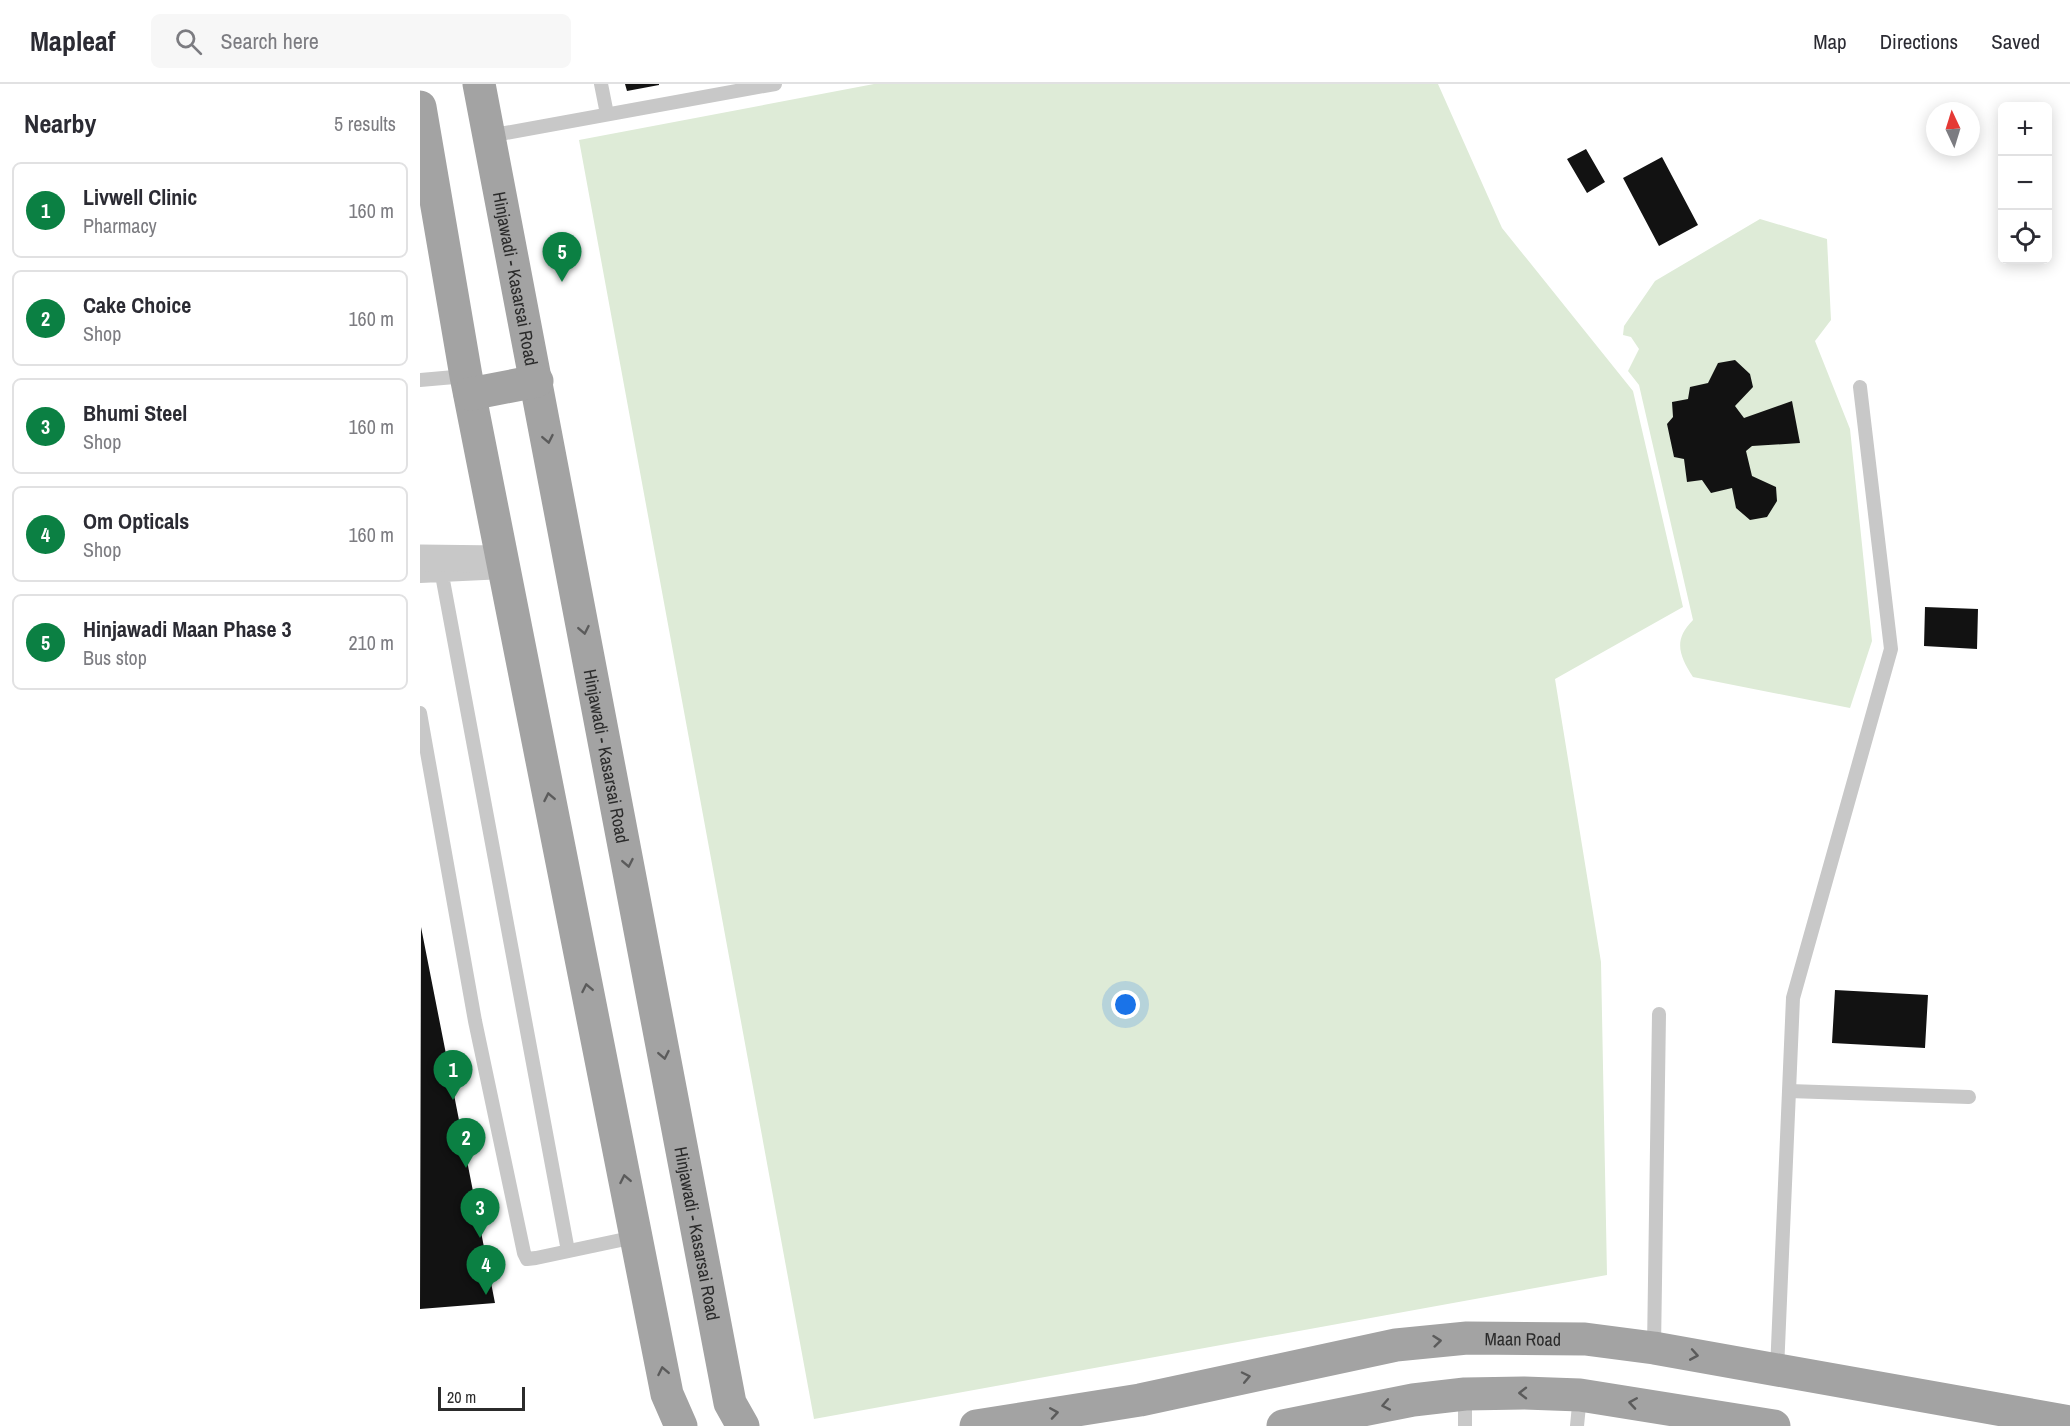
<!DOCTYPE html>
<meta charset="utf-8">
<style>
:root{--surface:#fff;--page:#f7f7f7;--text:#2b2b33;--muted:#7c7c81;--line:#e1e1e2;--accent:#0b8043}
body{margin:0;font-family:"Archivo Narrow",sans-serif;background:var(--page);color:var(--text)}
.controls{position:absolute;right:18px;top:18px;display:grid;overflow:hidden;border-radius:9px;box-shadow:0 3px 15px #0003}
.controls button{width:54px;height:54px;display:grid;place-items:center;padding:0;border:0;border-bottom:2px solid var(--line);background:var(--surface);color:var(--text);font:30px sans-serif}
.compass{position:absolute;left:1506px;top:18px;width:54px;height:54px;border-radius:50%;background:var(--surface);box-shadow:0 3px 15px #0003;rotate:356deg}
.scale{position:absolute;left:18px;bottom:15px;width:87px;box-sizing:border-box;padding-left:6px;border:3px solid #2b2b2b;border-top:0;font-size:16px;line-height:21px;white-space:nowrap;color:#2b2b2b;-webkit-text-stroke:4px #fff;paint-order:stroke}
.you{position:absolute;left:706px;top:921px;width:21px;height:21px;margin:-15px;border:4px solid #fff;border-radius:50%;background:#1a73e8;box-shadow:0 0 0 9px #1a73e833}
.badge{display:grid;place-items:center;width:39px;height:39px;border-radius:50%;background:var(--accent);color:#fff;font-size:20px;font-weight:700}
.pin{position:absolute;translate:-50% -50px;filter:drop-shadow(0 2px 3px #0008)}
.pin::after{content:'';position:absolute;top:32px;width:21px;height:18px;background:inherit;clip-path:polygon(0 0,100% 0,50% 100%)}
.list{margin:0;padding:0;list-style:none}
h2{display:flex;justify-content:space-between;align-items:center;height:78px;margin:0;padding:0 24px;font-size:26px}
h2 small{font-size:20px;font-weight:400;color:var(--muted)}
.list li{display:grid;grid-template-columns:39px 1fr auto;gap:18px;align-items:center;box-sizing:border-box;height:96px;margin:0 12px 12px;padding:0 12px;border:2px solid var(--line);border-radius:9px}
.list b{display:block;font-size:22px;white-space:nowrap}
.list p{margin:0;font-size:20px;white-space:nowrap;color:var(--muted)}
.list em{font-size:20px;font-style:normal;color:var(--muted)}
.icon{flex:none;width:33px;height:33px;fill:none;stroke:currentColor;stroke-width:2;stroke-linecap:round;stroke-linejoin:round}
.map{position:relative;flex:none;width:1650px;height:1342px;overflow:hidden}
header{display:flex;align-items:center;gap:36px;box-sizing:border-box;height:84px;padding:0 30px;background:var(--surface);border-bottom:2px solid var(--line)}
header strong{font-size:28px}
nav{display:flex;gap:33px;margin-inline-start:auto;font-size:21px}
.search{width:420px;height:54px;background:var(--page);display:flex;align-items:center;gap:15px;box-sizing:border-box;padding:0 21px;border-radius:9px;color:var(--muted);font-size:22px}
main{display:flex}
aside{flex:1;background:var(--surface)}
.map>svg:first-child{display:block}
</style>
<header>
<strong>Mapleaf</strong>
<div class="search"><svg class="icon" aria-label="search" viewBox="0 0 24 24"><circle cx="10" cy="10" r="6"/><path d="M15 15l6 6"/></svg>Search here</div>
<nav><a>Map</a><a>Directions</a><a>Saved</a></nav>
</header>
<main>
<aside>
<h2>Nearby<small>5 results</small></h2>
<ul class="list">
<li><span class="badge">1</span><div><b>Livwell Clinic</b><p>Pharmacy</p></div><em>160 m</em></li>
<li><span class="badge">2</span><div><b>Cake Choice</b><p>Shop</p></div><em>160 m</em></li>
<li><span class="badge">3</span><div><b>Bhumi Steel</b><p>Shop</p></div><em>160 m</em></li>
<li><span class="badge">4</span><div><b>Om Opticals</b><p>Shop</p></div><em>160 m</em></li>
<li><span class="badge">5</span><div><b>Hinjawadi Maan Phase 3</b><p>Bus stop</p></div><em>210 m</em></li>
</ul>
</aside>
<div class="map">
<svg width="1650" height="1342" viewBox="0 0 1650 1342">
<rect width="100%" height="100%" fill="#fff"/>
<path fill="#deebd7" d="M454 0H1018L1082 144 1213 307 1263 523 1135 595 1181 878 1187 1191 394 1335 159 56Z
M1340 135 1407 155 1411 236 1395 257 1430 345 1452 557 1430 624 1273 593C1259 571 1253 556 1273 536L1219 301 1208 287 1219 265 1211 253 1203 251 1204 242 1235 197Z"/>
<path fill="#121212" d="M205 0H239V1L207 7Z
M1166 65 1185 98 1167 109 1147 75Z
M1242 73 1278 141 1239 162 1203 94Z
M1315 276 1330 290 1333 303 1315 322 1324 334 1372 317 1380 359 1332 362 1326 367 1332 392 1356 403 1357 417 1347 433 1330 436 1316 424 1312 404 1291 409 1282 396 1267 398 1264 375 1254 373 1247 340 1253 333 1252 318 1268 315 1270 303 1288 299 1298 279Z
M1505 523 1558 525 1557 565 1504 562Z
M1 843 75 1219 0 1225Z
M1415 906 1508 911 1505 964 1412 959Z"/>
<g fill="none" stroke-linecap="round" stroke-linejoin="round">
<path stroke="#c8c8c8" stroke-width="14" d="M181 0 187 30
M69 52 355 0
M0 296 46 292
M22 491 148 1167
M0 492 85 488
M0 629 55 937 104 1169 107 1175 116 1174 215 1153
M1369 1007 1549 1013
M1234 1264 1239 930
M1357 1286 1373 914 1471 565 1440 303
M1045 1342V1310
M1157 1342 1160 1311"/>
<path stroke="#c8c8c8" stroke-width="27" d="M0 474 82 475"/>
<g stroke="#a3a3a3" stroke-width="33">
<path id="s1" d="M59 0 310 1319 323 1342"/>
<path d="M0 23 46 292 247 1310 261 1342"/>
<path d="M50 310 117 297"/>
<path id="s2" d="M556 1342 720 1316 976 1261 1047 1254 1165 1255 1234 1264 1650 1338"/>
<path d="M863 1342 993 1316 1045 1310 1104 1309 1160 1311 1354 1342"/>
</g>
</g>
<defs><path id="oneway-chevron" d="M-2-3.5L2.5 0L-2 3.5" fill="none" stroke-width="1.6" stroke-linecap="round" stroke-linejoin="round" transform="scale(1.5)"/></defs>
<g stroke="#5b5b5b">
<use href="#oneway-chevron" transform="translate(128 355) rotate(79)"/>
<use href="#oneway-chevron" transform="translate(164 546) rotate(79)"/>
<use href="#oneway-chevron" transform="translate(129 713) rotate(-101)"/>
<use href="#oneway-chevron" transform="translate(208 779) rotate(79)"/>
<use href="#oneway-chevron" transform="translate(167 904) rotate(-101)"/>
<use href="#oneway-chevron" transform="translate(244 971) rotate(79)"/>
<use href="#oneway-chevron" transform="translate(205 1095) rotate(-101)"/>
<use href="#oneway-chevron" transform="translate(1017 1257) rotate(-6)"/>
<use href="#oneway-chevron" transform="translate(1274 1271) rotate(10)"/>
<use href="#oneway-chevron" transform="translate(243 1287) rotate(-101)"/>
<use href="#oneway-chevron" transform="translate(826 1293) rotate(-12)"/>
<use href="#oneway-chevron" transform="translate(1103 1309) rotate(-180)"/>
<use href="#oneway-chevron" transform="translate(1213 1319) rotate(-171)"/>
<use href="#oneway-chevron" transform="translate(966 1321) rotate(169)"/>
<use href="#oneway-chevron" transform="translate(634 1329) rotate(-9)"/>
</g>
<g text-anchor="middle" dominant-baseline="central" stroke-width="6" stroke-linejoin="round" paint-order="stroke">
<g font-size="18" fill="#2b2b2b" stroke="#fff">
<text stroke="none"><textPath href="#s1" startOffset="198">Hinjawadi - Kasarsai Road</textPath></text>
<text stroke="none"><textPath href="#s1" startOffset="684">Hinjawadi - Kasarsai Road</textPath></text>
<text stroke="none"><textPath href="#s1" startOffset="1170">Hinjawadi - Kasarsai Road</textPath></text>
<text stroke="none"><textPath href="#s2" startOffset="555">Maan Road</textPath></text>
</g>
</g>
</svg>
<div class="controls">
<button>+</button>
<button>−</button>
<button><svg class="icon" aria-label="locate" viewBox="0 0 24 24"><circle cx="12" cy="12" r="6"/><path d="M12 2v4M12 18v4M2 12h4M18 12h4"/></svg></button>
</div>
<svg class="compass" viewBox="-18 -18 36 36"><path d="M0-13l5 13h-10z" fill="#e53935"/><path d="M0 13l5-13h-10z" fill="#7c7c81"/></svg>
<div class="scale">20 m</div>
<div class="you"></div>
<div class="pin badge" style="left:33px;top:1016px">1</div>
<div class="pin badge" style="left:46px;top:1084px">2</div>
<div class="pin badge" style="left:60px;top:1154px">3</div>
<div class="pin badge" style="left:66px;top:1211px">4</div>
<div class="pin badge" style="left:142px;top:198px">5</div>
</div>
</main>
